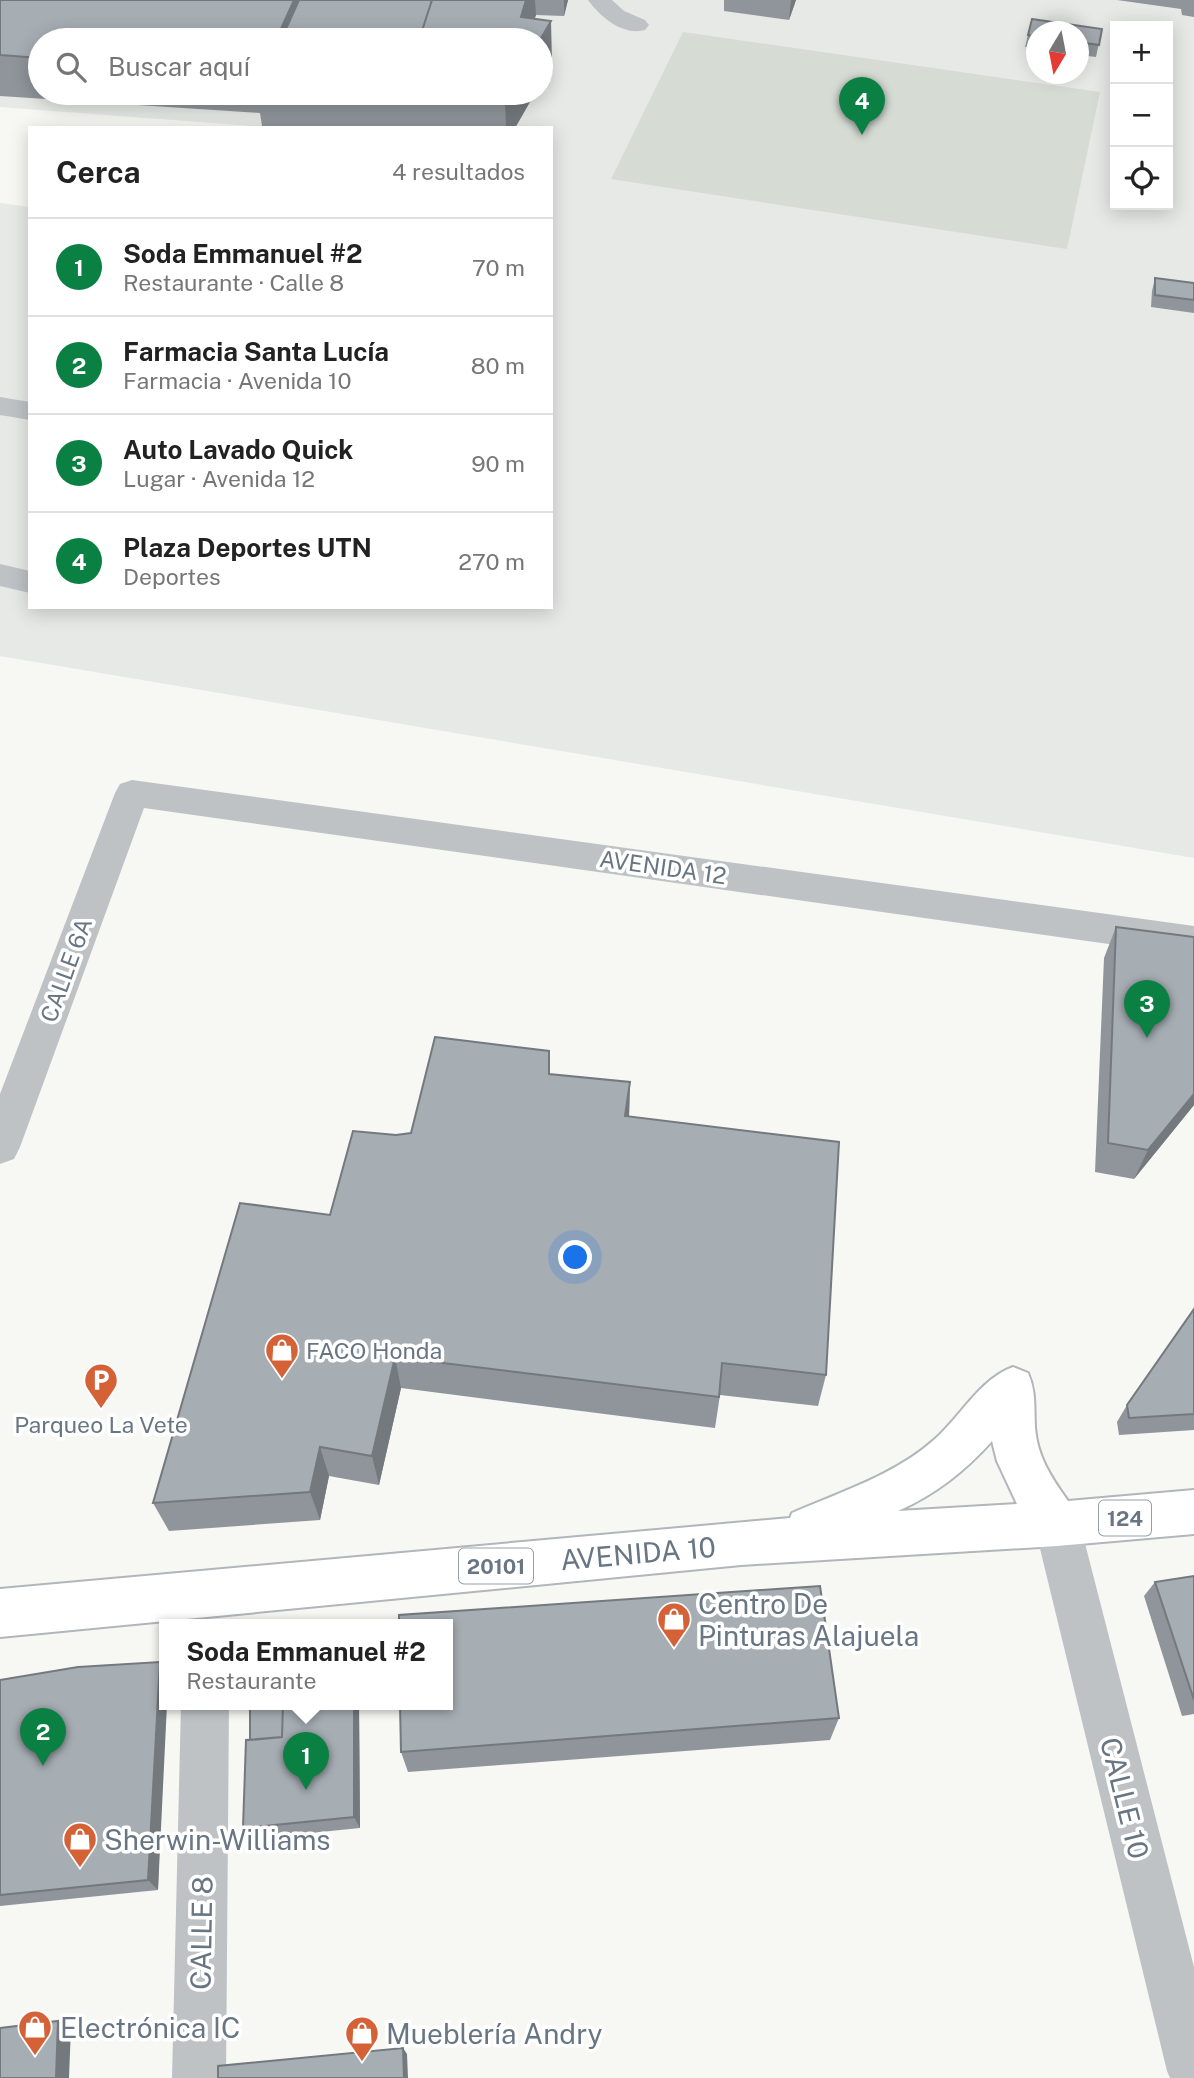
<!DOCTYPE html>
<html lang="es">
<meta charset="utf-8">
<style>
:root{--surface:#fff;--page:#f6f6f6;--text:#222;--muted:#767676;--line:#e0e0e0;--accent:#0b8043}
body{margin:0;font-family:"Public Sans",sans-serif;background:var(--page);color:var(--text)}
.controls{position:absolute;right:21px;top:21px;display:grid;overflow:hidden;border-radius:0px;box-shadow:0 4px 18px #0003}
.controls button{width:63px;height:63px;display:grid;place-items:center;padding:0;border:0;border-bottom:2px solid var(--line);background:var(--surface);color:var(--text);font:35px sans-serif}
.compass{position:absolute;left:1026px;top:21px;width:63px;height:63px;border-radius:50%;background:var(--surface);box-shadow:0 4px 18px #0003;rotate:190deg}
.you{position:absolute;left:576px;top:1258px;width:24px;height:24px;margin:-18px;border:5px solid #fff;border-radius:50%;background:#1a73e8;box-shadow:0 0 0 10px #1a73e833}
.badge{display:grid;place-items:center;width:46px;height:46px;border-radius:50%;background:var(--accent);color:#fff;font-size:23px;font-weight:700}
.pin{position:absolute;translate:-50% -58px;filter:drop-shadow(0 2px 4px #0008)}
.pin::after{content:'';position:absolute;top:37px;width:24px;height:21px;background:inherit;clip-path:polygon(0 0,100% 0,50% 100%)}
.popup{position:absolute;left:159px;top:1619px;width:294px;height:91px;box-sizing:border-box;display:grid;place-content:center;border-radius:0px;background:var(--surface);filter:drop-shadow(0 2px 5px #0005);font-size:23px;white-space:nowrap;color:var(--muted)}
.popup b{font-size:26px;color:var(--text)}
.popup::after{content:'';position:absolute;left:50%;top:100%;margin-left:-14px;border:14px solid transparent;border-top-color:var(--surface)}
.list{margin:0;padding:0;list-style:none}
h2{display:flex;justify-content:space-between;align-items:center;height:91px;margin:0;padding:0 28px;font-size:30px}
h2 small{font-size:23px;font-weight:400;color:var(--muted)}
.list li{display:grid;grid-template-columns:46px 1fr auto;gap:21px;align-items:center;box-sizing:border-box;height:98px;padding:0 28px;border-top:2px solid var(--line)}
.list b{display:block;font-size:26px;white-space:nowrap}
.list p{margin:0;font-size:23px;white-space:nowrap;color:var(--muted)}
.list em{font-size:23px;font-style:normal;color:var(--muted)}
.icon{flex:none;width:38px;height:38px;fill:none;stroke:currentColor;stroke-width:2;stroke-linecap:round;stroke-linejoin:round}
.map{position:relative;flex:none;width:1194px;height:2078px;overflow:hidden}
.search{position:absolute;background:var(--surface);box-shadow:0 4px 18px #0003;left:28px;top:28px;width:525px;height:77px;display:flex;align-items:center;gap:18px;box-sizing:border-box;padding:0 24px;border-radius:38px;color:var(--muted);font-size:26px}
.panel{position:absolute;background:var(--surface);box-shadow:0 4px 18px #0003;left:28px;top:126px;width:525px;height:483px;border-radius:0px}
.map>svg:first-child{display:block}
</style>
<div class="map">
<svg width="1194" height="2078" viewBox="0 0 1194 2078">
<rect width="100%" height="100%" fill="#f7f7f4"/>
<path fill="#e7e9e7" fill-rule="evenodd" d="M0 0H1194V858L0 656V203L30 207V607H551V128H281L0 107ZM1115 26H1168V205H1115ZM1036 32H1078V74H1036ZM40 40H541V93H40Z"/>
<path fill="#d6dbd4" d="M683 32 1100 92 1067 249 611 179Z"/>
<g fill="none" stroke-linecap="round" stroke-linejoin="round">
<g stroke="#b2b6ba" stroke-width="4">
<path id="major" d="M1013 1367 1028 1373C1036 1391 1034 1407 1035 1427 1037 1456 1051 1477 1068 1501L1194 1490V1534L1057 1546 741 1565 0 1637V1589L790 1518 792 1513C840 1492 895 1475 935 1439 961 1416 980 1379 1013 1367ZM992 1441 997 1461 1017 1504 898 1511C936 1494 964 1472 992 1441Z"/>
</g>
<path fill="#bec2c5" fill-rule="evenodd" d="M588 0H612L624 11 645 20 649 25 645 30C623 36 600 17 588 0Z
M0 397 30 402V420L0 415Z
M0 564 30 571V593L0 586Z
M132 780 1194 926V956L144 808 20 1147 14 1159 0 1164V1094L115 793 120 784Z
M1057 1502 1073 1508 1080 1524 1194 1967V2078H1170L1167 2071 1034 1524 1041 1508Z
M181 1704H229L226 2078H172Z"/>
<use href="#major" fill="#fff" fill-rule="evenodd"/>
</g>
<path fill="#8f959a" d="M0 0H568L564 16 536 15 534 19 552 62 541 83V40H40V93H535L515 128H281L262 126 260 113 0 96Z
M724 0H796L789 20 724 11Z
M1117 0H1194V17L1182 15 1181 9Z
M1032 19 1102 29 1096 57 1079 55V32H1037V49L1025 47Z
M1155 278 1194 283V313L1151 307 1152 291Z
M1116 927 1194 937V1105L1134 1179 1095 1172 1104 958Z
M550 1074 630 1082 629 1116 826 1375 818 1406 720 1395 715 1428 401 1388 379 1485 329 1476 320 1520 169 1531 153 1503 330 1215 396 1135 411 1133Z
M1194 1309V1430L1119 1435 1117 1422 1127 1405Z
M1194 1576V1714L1182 1716 1144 1596 1155 1582Z
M160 1662 164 1669V1704L158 1890 0 1906V1680Z
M359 1704 360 1828 251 1839 243 1828 250 1740Z
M839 1718 830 1740 408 1772 401 1752Z"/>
<path fill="#74797d" d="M294 0H318L300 40H276Z
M526 0H535L536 15 528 40 521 17Z
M564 0H568L564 16Z
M791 0H796L789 20Z
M551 21 552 62 541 83 540 40Z
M510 93H535L515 128H506L505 101Z
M630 1082 629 1119 625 1116Z
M1194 1094V1105L1134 1179 1148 1150Z
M395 1357 401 1388 379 1485 372 1456Z
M320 1447 329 1476 320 1520 310 1492Z
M160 1662 164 1669V1704H167L158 1890 148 1880Z
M354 1704H359L360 1828 354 1817Z
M58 2021 71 2027 69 2078H56Z
M403 2048 407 2054 408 2078H404Z"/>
<path fill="#a6adb3" stroke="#74797d" stroke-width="2" d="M0 0H294L276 40H40V58L0 55Z
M299 0H432L419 40H281Z
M432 0H526L521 17 551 21 540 40H419Z
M1032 19 1102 29 1099 45 1079 42V32H1037V37L1028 35Z
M257 93H402V102Z
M402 93H510L505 101 402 94Z
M1155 278 1194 283V300L1155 295Z
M1116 927 1194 937V1094L1148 1150 1108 1143Z
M435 1037 549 1051V1074L630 1082 625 1116 839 1142 826 1375 722 1363 719 1397 395 1357 372 1456 320 1447 310 1492 153 1503 240 1203 330 1215 353 1131 396 1135 411 1133Z
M1194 1309V1414L1129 1418 1127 1405Z
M1194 1576V1700L1155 1582Z
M820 1586 839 1718 401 1752 400 1704H448V1624H399V1615Z
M160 1662 148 1880 0 1895V1680L78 1667Z
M250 1704H283L282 1737 250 1740Z
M283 1704H354V1817L243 1828 246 1740 282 1737Z
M58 2021 56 2078H0V2028Z
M403 2048 404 2078H218V2066Z"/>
<defs>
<g id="shop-pin" transform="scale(1.75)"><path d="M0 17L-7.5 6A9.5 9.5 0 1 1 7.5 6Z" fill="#d56136" stroke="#fff"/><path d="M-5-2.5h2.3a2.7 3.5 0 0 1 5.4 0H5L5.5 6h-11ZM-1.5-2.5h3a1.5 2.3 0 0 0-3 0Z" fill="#fff"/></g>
<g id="parking-pin" transform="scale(1.75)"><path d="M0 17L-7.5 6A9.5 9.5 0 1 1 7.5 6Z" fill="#d56136" stroke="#fff"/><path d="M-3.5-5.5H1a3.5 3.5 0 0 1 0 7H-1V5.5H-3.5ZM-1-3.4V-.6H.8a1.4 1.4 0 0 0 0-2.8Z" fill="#fff"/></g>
</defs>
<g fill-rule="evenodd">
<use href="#shop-pin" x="282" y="1350"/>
<use href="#parking-pin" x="101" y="1380"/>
<use href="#shop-pin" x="674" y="1619"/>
<use href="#shop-pin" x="80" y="1839"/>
<use href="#shop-pin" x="35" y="2027"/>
<use href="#shop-pin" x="362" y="2033"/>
</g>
<g text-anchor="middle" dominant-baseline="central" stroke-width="7" stroke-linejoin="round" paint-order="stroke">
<g fill="#fff" stroke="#959fa8" stroke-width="2">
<rect x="1099" y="1500.5" width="52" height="35" rx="5"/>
<rect x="459" y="1548.5" width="74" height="35" rx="5"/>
</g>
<g font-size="21" font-weight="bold" fill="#687683">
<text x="1125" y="1518">124</text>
<text x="496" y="1566">20101</text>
</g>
<g font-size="23" fill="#687683" stroke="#fff">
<text transform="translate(663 867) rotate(8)">AVENIDA 12</text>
<text transform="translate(66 970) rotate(-70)">CALLE 6A</text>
</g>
<g font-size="23" fill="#687683" stroke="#fff" text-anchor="start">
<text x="306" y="1350">FACO Honda</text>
<text x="101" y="1424" text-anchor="middle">Parqueo La Vete</text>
</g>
<g font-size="28" fill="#687683" stroke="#fff">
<text transform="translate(638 1553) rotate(-5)">AVENIDA 10</text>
<text transform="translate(1125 1798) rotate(76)">CALLE 10</text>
<text transform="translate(201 1933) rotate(-89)">CALLE 8</text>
</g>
<g font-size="28" fill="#687683" stroke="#fff" text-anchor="start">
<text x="698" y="1603">Centro De<tspan x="698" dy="32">Pinturas Alajuela</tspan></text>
<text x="104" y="1839">Sherwin-Williams</text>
<text x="60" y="2027">Electrónica IC</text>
<text x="386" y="2033">Mueblería Andry</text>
</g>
</g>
</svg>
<div class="controls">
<button>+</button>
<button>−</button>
<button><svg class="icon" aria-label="locate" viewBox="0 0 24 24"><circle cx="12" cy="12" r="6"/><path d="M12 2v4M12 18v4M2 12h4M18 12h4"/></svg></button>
</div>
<svg class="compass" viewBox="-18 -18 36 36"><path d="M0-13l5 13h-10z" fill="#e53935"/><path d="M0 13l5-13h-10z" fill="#767676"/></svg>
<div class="you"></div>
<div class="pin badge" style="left:306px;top:1790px">1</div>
<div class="popup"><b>Soda Emmanuel #2</b>Restaurante</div>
<div class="pin badge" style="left:43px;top:1766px">2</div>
<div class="pin badge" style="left:1147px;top:1038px">3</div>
<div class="pin badge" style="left:862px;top:135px">4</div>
<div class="search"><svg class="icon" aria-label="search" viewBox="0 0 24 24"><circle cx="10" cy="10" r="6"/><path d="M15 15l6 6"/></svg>Buscar aquí</div>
<section class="panel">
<h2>Cerca<small>4 resultados</small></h2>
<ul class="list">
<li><span class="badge">1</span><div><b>Soda Emmanuel #2</b><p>Restaurante · Calle 8</p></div><em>70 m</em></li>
<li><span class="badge">2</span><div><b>Farmacia Santa Lucía</b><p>Farmacia · Avenida 10</p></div><em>80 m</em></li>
<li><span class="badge">3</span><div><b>Auto Lavado Quick</b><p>Lugar · Avenida 12</p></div><em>90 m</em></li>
<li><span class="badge">4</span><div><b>Plaza Deportes UTN</b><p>Deportes</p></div><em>270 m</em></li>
</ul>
</section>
</div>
